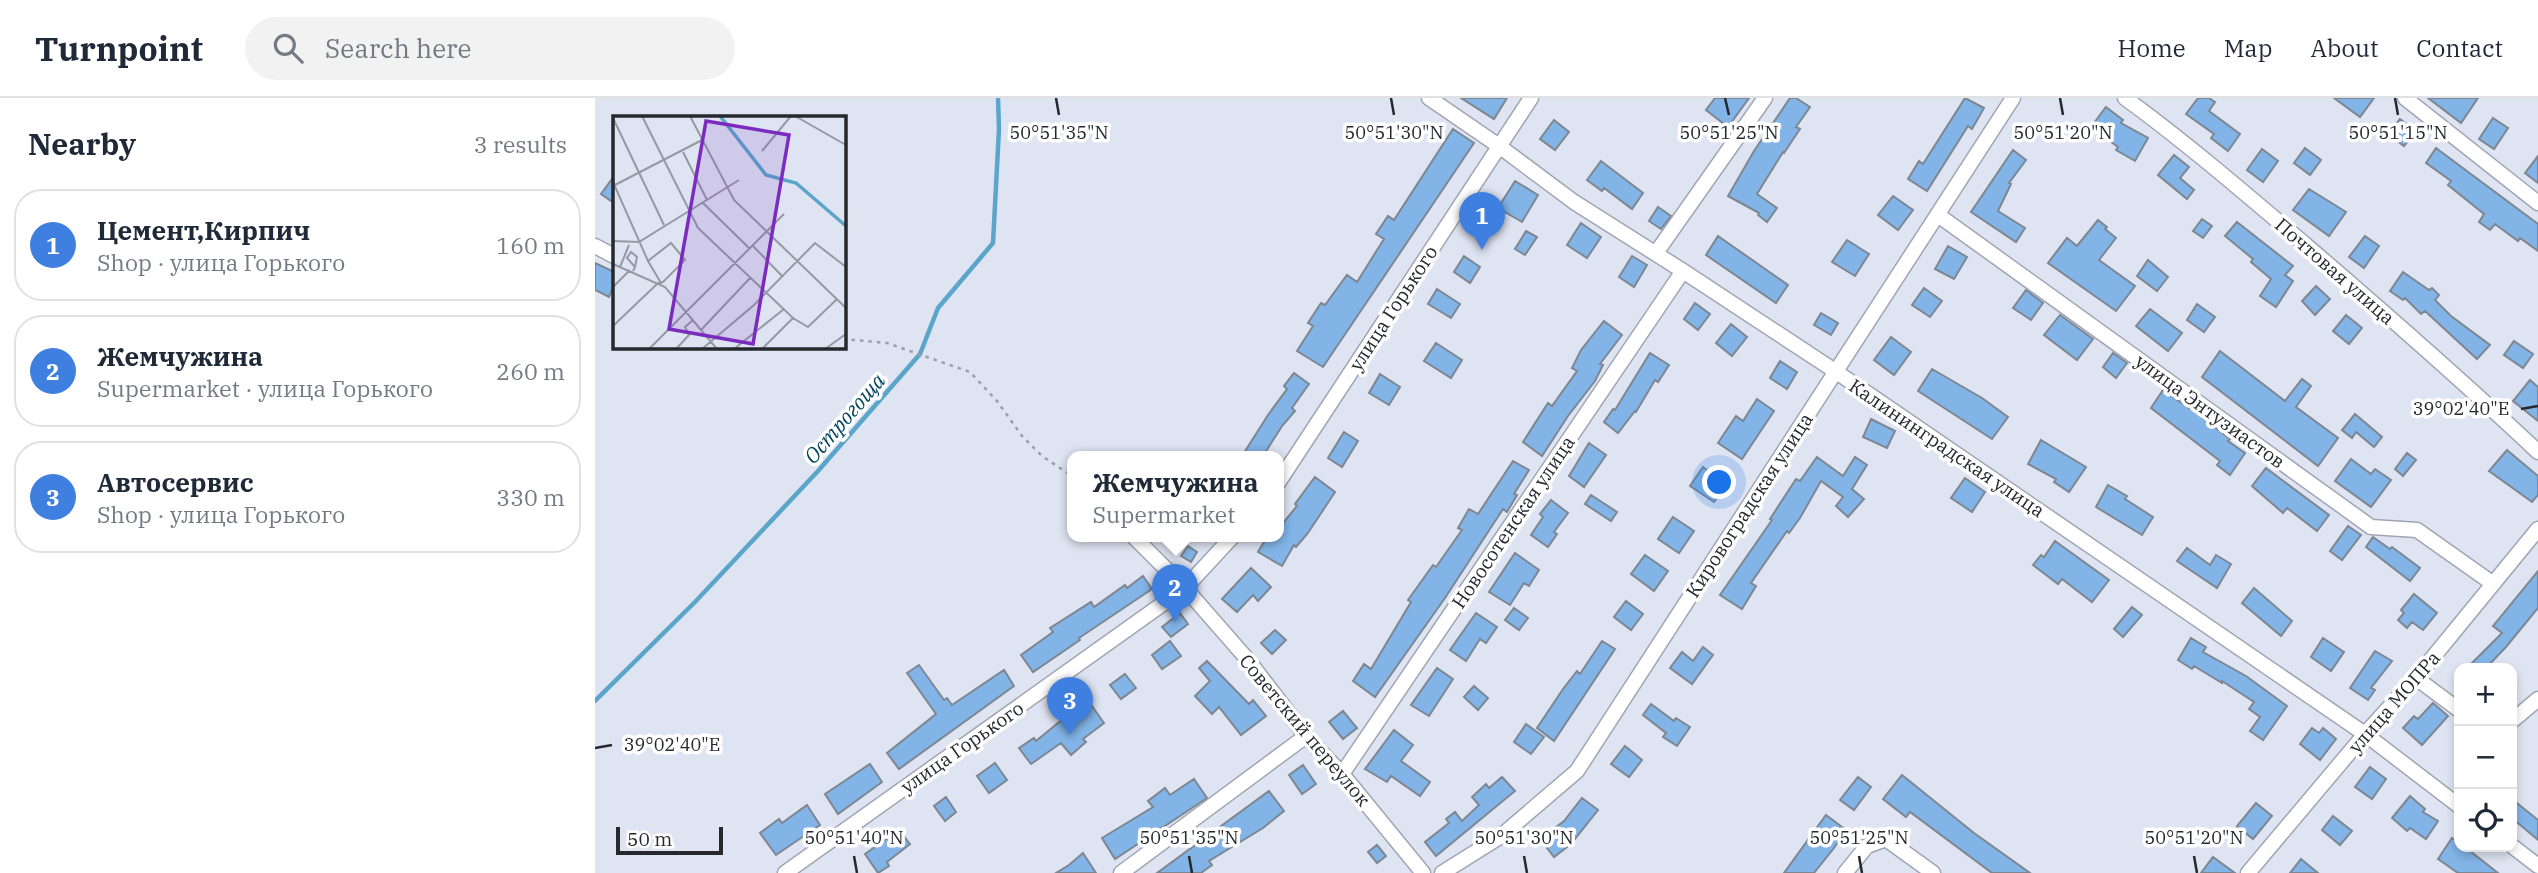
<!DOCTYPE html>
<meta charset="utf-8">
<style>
:root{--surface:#fff;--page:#f2f2f3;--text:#1f2937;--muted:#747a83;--line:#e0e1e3;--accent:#246757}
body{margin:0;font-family:"IBM Plex Serif",serif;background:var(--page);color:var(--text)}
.controls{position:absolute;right:21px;bottom:21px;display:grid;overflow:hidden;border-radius:14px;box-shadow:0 4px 10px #0003}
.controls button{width:63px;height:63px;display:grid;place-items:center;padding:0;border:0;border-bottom:2px solid var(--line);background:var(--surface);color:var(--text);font:35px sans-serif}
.scale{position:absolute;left:21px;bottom:18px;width:107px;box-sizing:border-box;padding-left:7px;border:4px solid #26282e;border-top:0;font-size:19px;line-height:24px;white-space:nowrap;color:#26282e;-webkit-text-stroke:5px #fff;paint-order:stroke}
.you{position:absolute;left:1125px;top:385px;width:24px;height:24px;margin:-18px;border:5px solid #fff;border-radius:50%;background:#1a73e8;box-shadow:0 0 0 10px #1a73e833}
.badge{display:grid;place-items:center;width:46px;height:46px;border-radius:50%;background:var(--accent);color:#fff;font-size:23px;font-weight:700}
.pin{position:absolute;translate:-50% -58px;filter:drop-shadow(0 2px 4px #0008)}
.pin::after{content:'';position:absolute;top:37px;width:24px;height:21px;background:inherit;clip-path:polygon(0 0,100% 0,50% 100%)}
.popup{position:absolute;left:472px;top:353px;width:217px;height:91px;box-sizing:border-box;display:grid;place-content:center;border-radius:14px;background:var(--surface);filter:drop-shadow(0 2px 5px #0005);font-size:23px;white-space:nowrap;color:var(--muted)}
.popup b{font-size:26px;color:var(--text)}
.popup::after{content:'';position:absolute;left:50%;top:100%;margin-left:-14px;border:14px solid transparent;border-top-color:var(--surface)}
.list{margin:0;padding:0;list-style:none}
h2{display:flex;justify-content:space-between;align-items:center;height:91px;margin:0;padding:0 28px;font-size:30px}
h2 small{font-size:23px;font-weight:400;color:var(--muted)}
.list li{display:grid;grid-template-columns:46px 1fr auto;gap:21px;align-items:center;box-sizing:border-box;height:112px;margin:0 14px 14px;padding:0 14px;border:2px solid var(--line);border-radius:28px}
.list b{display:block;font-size:26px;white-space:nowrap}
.list p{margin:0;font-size:23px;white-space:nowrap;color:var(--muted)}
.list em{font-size:23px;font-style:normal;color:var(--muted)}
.icon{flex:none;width:38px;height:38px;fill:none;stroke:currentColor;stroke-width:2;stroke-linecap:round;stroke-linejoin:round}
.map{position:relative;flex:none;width:1943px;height:775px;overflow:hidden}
header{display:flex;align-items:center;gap:42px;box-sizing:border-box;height:98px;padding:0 35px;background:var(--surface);border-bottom:2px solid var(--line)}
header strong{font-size:33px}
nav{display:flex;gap:38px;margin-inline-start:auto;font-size:24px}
.search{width:490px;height:63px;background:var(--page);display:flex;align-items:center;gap:18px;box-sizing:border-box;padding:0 24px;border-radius:38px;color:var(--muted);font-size:26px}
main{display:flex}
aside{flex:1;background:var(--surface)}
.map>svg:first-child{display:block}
</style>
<header>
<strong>Turnpoint</strong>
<div class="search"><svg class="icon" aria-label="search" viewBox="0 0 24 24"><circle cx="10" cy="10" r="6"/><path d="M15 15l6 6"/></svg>Search here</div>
<nav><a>Home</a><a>Map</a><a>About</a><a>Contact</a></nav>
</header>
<main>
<aside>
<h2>Nearby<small>3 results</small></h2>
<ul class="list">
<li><span class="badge" style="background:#3f7fe0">1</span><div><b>Цемент,Кирпич</b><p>Shop · улица Горького</p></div><em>160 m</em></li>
<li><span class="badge" style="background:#3f7fe0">2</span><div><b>Жемчужина</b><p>Supermarket · улица Горького</p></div><em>260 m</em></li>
<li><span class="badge" style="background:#3f7fe0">3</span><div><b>Автосервис</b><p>Shop · улица Горького</p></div><em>330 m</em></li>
</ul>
</aside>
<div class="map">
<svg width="1943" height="775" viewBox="0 0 1943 775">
<rect width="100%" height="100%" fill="#dfe4f2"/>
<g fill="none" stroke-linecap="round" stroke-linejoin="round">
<path stroke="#5aa5c9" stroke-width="4.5" d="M0 603 100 504 223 373 325 256 343 210 398 145 404 31 403 0"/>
</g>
<path fill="#82b4e7" stroke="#7d8792" stroke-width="2" d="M866 0H912L899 21Z
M1120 0H1154L1133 29 1111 12Z
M1195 0H1201L1215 9 1201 29 1205 31 1189 55 1188 54 1162 96 1182 110 1172 124 1163 117 1164 115 1133 98 1159 53Z
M1370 0 1389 10 1377 31 1373 28 1332 93 1313 81 1324 63 1328 66Z
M1603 0H1614L1620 4 1614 13 1645 36 1633 53 1616 40 1619 36 1591 16Z
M1739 0H1779L1765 19Z
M1833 0H1883L1866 25Z
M1511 9 1528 22 1526 25 1553 40 1540 63 1521 52 1523 49 1496 29Z
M1898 20 1913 30 1899 51 1884 41Z
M1805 21 1821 33 1809 48 1793 36Z
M959 22 974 34 960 52 945 41Z
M858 31 879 45 728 269 702 253 718 228 713 225 726 205 730 207 752 177 762 184 789 141 781 136 793 118 799 122Z
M1710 50 1726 62 1715 77 1699 65Z
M1841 50 1943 126V153L1925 140 1923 143 1900 126 1895 132 1884 124 1889 116 1853 87 1856 83 1831 65Z
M1667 51 1683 63 1668 84 1652 72Z
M1418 52 1431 62 1414 85 1416 86 1403 113 1430 130 1421 144 1376 114Z
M1579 57 1594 69 1585 80 1599 92 1592 101 1563 77Z
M1943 58V85L1930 75Z
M1006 63 1048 95 1037 111 1009 90 1007 93 992 82Z
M19 78V105L6 96Z
M920 83 943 97 927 124 903 110Z
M1714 91 1751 114 1734 138 1698 112Z
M1298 98 1318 112 1303 132 1283 117Z
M1063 109 1076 118 1066 131 1054 123Z
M1607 121 1617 128 1608 140 1598 133Z
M1503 122 1512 129 1510 131 1521 140 1504 162 1540 188 1521 213 1453 165 1472 140 1482 148Z
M1642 124 1698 168 1690 177 1698 183 1681 209 1665 198 1676 181 1656 164 1658 161 1630 138Z
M986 125 1006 139 992 160 972 147Z
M931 133 942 139 930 157 920 151Z
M1123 138 1193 187 1181 205 1111 157Z
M1770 138 1784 148 1769 170 1754 159Z
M1252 142 1274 156 1260 178 1237 164Z
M1353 148 1372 159 1359 181 1340 171Z
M869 158 885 169 875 185 859 174Z
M1037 158 1052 167 1039 189 1024 179Z
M1553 162 1573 179 1562 193 1542 178Z
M0 165 19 174V187L14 199 0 192Z
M1808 174 1834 192 1837 190 1844 197 1840 202 1856 218 1895 247 1882 261 1830 213 1826 216 1810 200 1808 202 1795 193Z
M1721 188 1735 201 1720 217 1707 203Z
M1329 190 1347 203 1335 219 1317 207Z
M842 191 865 206 856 220 833 206Z
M1431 192 1448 205 1436 222 1418 210Z
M1100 205 1115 216 1103 232 1089 221Z
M1602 206 1620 219 1609 234 1592 222Z
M1555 211 1587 235 1573 253 1541 228Z
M1226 215 1243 225 1236 237 1219 227Z
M1465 217 1498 241 1482 262 1449 237Z
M1751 217 1767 230 1754 246 1738 233Z
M1009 223 1027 237 1005 266 1008 267 1000 283 973 318 947 358 928 344 953 305 957 308 982 273 977 270 986 252Z
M1136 226 1152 239 1137 258 1121 245Z
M1296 239 1316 254 1299 277 1279 262Z
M1919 243 1938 256 1928 270 1909 257Z
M841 245 867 262 856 280 829 263Z
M1625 253 1690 303 1707 281 1716 288 1701 309 1743 340 1723 368 1607 279Z
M1055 255 1074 267 1063 284 1060 282 1041 314 1040 313 1023 335 1009 324 1018 311 1020 312Z
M1518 255 1532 265 1521 280 1508 269Z
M1185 263 1202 274 1192 291 1175 280Z
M1337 271 1387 300 1413 319 1397 341 1323 293Z
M699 275 714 286 697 310 700 313 687 328 668 358H647L673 317 692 291 689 288Z
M785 276 805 289 794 307 774 295Z
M1935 282 1943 289V323L1918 303Z
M1568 292 1604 317 1635 341 1633 343 1650 355 1635 377 1622 367 1625 363 1556 310Z
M1162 301 1179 313 1147 361 1123 345 1141 318 1148 323Z
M1760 316 1787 339 1779 349 1761 334 1757 340 1747 332Z
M1276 321 1300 333 1292 350 1268 339Z
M749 334 763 343 747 369 733 360Z
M1446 342 1491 369 1474 394 1459 384 1461 381 1433 366Z
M994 345 1011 357 989 389 974 378Z
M1912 352 1943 378V397L1937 404 1894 373Z
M1812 355 1821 362 1808 378 1800 371Z
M1222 359 1248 378 1260 359 1272 367 1257 391 1269 401 1253 419 1241 408 1248 399 1226 383 1205 420 1194 435 1192 433 1156 485 1161 488 1147 511 1125 497 1177 422 1175 421 1201 381 1205 383Z
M1756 361 1776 376 1780 371 1796 382 1776 409 1740 383Z
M918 363 934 372 919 396 922 397 912 414 908 411 850 500 780 599 758 583 769 566 776 571 816 504 813 502 838 467 841 469 867 432 863 430 874 411 883 416Z
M1108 369 1132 386 1119 404 1095 388Z
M1671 370 1734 417 1722 433 1692 410 1688 415 1657 388Z
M720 379 740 394 713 435 701 449 699 447 687 468 663 454 672 439 675 441 678 438H683V431L702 408 700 406Z
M1370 380 1390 394 1377 414 1356 400Z
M1513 387 1532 398 1530 401 1558 419 1547 437 1501 409Z
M996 397 1022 414 1016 423 990 406Z
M956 402 973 415 959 434 962 436 953 449 936 437 948 419 945 416Z
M1078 419 1099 433 1084 455 1063 441Z
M1753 428 1766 437 1747 462 1735 453Z
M1778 439 1795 451 1797 449 1825 470 1815 483 1771 449Z
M1460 443 1514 482 1497 504 1467 481 1463 486 1438 467 1446 457 1449 459Z
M593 448 602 454 596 464 586 458Z
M1592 450 1615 467 1621 457 1636 466 1622 490 1582 463Z
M920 455 944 472 934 488 929 485 915 507 894 494Z
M1050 457 1073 473 1059 493 1036 476Z
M656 470 676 489 663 503 658 497 642 514 627 501Z
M1943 473V510L1911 549 1891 570H1872L1907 535 1898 528Z
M548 478 557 491 484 540 485 542 438 574 426 557 458 534 455 530 496 504 499 509 530 487 532 490Z
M1659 490 1697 523 1686 538 1647 505Z
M1819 496 1842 515 1828 532 1817 524 1812 530 1803 522 1809 515 1806 512Z
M1031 503 1048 516 1036 532 1019 519Z
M1537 509 1547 517 1528 539 1519 531Z
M919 510 933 520 924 532 910 522Z
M585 515 593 526 576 539 567 529Z
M881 515 902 529 891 545 885 541 871 563 855 552Z
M680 532 691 542 677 556 666 545Z
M1596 540 1611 549 1608 554 1651 578 1692 608 1668 642 1655 633 1665 619 1654 611 1659 604 1627 583V585L1599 568 1597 571 1583 562Z
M1728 540 1749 554 1736 573 1716 559Z
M575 543 586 558 567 571 557 557Z
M1007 543 1020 551 959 643 942 630 968 591 982 573 985 576Z
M1108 549 1118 557 1097 586 1075 570 1087 554 1098 563Z
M1780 553 1797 563 1776 590 1780 592 1773 602 1755 590Z
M612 563 654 606 658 602 671 618 646 637 624 609 617 616 600 598 615 583 604 570Z
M324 567 349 602 352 600 357 607 409 572 419 588 304 671 292 655 341 616 312 575Z
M842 570 858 581 834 618 816 607Z
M530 576 541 590 526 601 515 587Z
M879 588 893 600 883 612 869 599Z
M492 601 509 625 488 641 491 644 476 657 466 645 436 666 424 650 439 640 441 643Z
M1838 605 1853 618 1827 647 1808 630 1819 618 1823 621Z
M1056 606 1079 623 1081 620 1095 629 1082 648 1068 639 1071 635 1048 617Z
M748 613 762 630 748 641 734 624Z
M931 626 949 639 936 656 919 644Z
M1717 630 1724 635 1728 630 1741 641 1725 662 1705 646Z
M799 632 818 647 806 663 835 684 825 698 796 678 792 684 770 671Z
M1030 648 1047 662 1034 679 1016 666Z
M400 665 412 682 394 695 382 678Z
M275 666 287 684 243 716 230 696Z
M708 667 721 686 707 696 694 677Z
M1775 669 1791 681 1777 701 1760 689Z
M1307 677 1379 735 1435 775H1397L1315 714 1311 719 1288 701Z
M907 679 920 693 841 758 830 744 854 725 851 721 860 714 867 723 884 707 877 699 891 686 894 690Z
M1263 679 1276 689 1259 712 1245 702Z
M599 681 612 700 520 761 507 740 558 709 553 703 570 690 575 697Z
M674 693 689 713 668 730 614 763 617 767 606 775H562Z
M1815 698 1830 711 1828 714 1843 723 1831 741 1815 730 1812 733 1797 720Z
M351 699 361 714 350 723 339 708Z
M987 700 1003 712 976 746 959 759 945 741 969 723Z
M1917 701 1943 722V742L1917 720Z
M1661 705 1677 718 1658 741 1642 728Z
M212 707 225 727 181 757 165 735 184 721 187 725Z
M1231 717 1251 732 1239 750 1219 775H1189Z
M1738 718 1757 733 1745 747 1727 732Z
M304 732 315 746 292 764 294 768 283 775 270 756Z
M1857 740 1864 745V749H1870L1903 775H1863L1843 761Z
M782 747 791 758 782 765 773 754Z
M488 755 501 775H461L474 767Z
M1618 759 1640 775H1606Z
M1706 761 1723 775H1695Z"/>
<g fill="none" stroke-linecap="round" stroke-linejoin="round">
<g stroke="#9fa5b2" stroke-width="17">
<path id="street" d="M834 0 904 48 979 104 1088 173 1240 273 1770 636 1864 708
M1530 0C1593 46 1652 97 1712 148 1790 215 1868 283 1943 354
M1810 0 1943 105
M1343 117 1776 429 1822 432 1897 485
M0 148 19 158
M1061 155 1170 0
M683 385 936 0
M538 438 590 490 653 562 711 638 747 676 828 775
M1821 580 1864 612
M1917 623 1943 601
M747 676 1088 173
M1917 748 1943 768
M190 775 590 490 638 438
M526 775 711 638
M847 775 906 738 982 673 1418 0
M1250 775 1272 748 1291 741 1338 775
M1653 775 1770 636 1821 580 1943 431"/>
</g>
<path stroke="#9c9faa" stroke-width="2.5" stroke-dasharray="3.5 5" stroke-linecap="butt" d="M248 241 292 245 375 274 402 303 427 338 447 358 477 378"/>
<use href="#street" stroke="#fff" stroke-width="14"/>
</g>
<path fill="none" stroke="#26282e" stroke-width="2.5" d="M461 0 464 17M796 0 799 17M1130 0 1134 17M1465 0 1468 17M1800 0 1803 17M1926 311 1943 308M0 650 17 647M259 758 262 775M594 758 597 775M929 758 932 775M1264 758 1267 775M1599 758 1602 775"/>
<g text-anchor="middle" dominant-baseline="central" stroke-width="7" stroke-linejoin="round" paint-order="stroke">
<g font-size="19" fill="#26282e" stroke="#fff">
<text transform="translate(1740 173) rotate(41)">Почтовая улица</text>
<text transform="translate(798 210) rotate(-57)">улица Горького</text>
<text transform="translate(1615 313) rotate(36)">улица Энтузиастов</text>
<text transform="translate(1352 350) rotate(34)">Калининградская улица</text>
<text transform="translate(1154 407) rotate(-57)">Кировоградская улица</text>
<text transform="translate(918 424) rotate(-56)">Новосотенская улица</text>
<text transform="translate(1799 604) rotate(-49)">улица МОПРа</text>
<text transform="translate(710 632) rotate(50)">Советский переулок</text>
<text transform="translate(367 649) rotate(-35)">улица Горького</text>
</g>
<g font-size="21" font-style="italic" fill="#04465f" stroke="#fff">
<text transform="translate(249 320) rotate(-49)">Острогоща</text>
</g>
</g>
<g transform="translate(18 18)">
<rect width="233" height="233" fill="#dfe4f2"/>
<path fill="none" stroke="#5aa5c9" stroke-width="3.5" d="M107 0 153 59 183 67 233 110"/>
<path fill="none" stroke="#9599a4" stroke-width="2" d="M29 0 85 112 180 202 195 211 224 183M77 0 121 84 233 192M182 0 233 29M0 2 51 109M149 35 178 0M70 36 94 84M0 66 35 145M0 70 89 24M90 87 137 133M0 125 26 126 126 64M140 130 170 161M0 148 52 171 104 233M7 151 16 129M20 155 22 151 24 141 18 136 14 142 22 151M0 171 17 154M0 210 43 169 45 167H48L50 166 72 144 58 127 35 145 48 167M88 214 138 161M36 233 171 98M63 233 76 219 72 211 80 204M89 233 141 189 202 127 233 151M121 233 171 193M149 233 180 202M212 233 233 218"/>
<path fill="#7b2cbf" fill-opacity="0.15" stroke="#7b2cbf" stroke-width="3.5" d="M93 5 176 19 140 228 56 213Z"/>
<rect width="233" height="233" fill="none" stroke="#26282e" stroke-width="3.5"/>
</g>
<g font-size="18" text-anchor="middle" fill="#26282e" stroke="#fff" stroke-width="7" stroke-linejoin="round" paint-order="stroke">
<text x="464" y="41">50°51'35"N</text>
<text x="799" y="41">50°51'30"N</text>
<text x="1134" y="41">50°51'25"N</text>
<text x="1468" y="41">50°51'20"N</text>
<text x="1803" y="41">50°51'15"N</text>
<text x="1866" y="317">39°02'40"E</text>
<text x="77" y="653">39°02'40"E</text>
<text x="259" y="746">50°51'40"N</text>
<text x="594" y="746">50°51'35"N</text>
<text x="929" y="746">50°51'30"N</text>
<text x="1264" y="746">50°51'25"N</text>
<text x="1599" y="746">50°51'20"N</text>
</g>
</svg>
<div class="controls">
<button>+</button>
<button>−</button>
<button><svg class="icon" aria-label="locate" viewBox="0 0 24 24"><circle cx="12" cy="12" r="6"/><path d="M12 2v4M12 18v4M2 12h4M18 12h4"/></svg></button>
</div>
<div class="scale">50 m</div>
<div class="you"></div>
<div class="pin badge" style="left:887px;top:152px;background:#3f7fe0">1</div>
<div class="pin badge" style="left:580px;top:524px;background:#3f7fe0">2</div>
<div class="popup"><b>Жемчужина</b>Supermarket</div>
<div class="pin badge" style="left:475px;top:637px;background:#3f7fe0">3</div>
</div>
</main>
